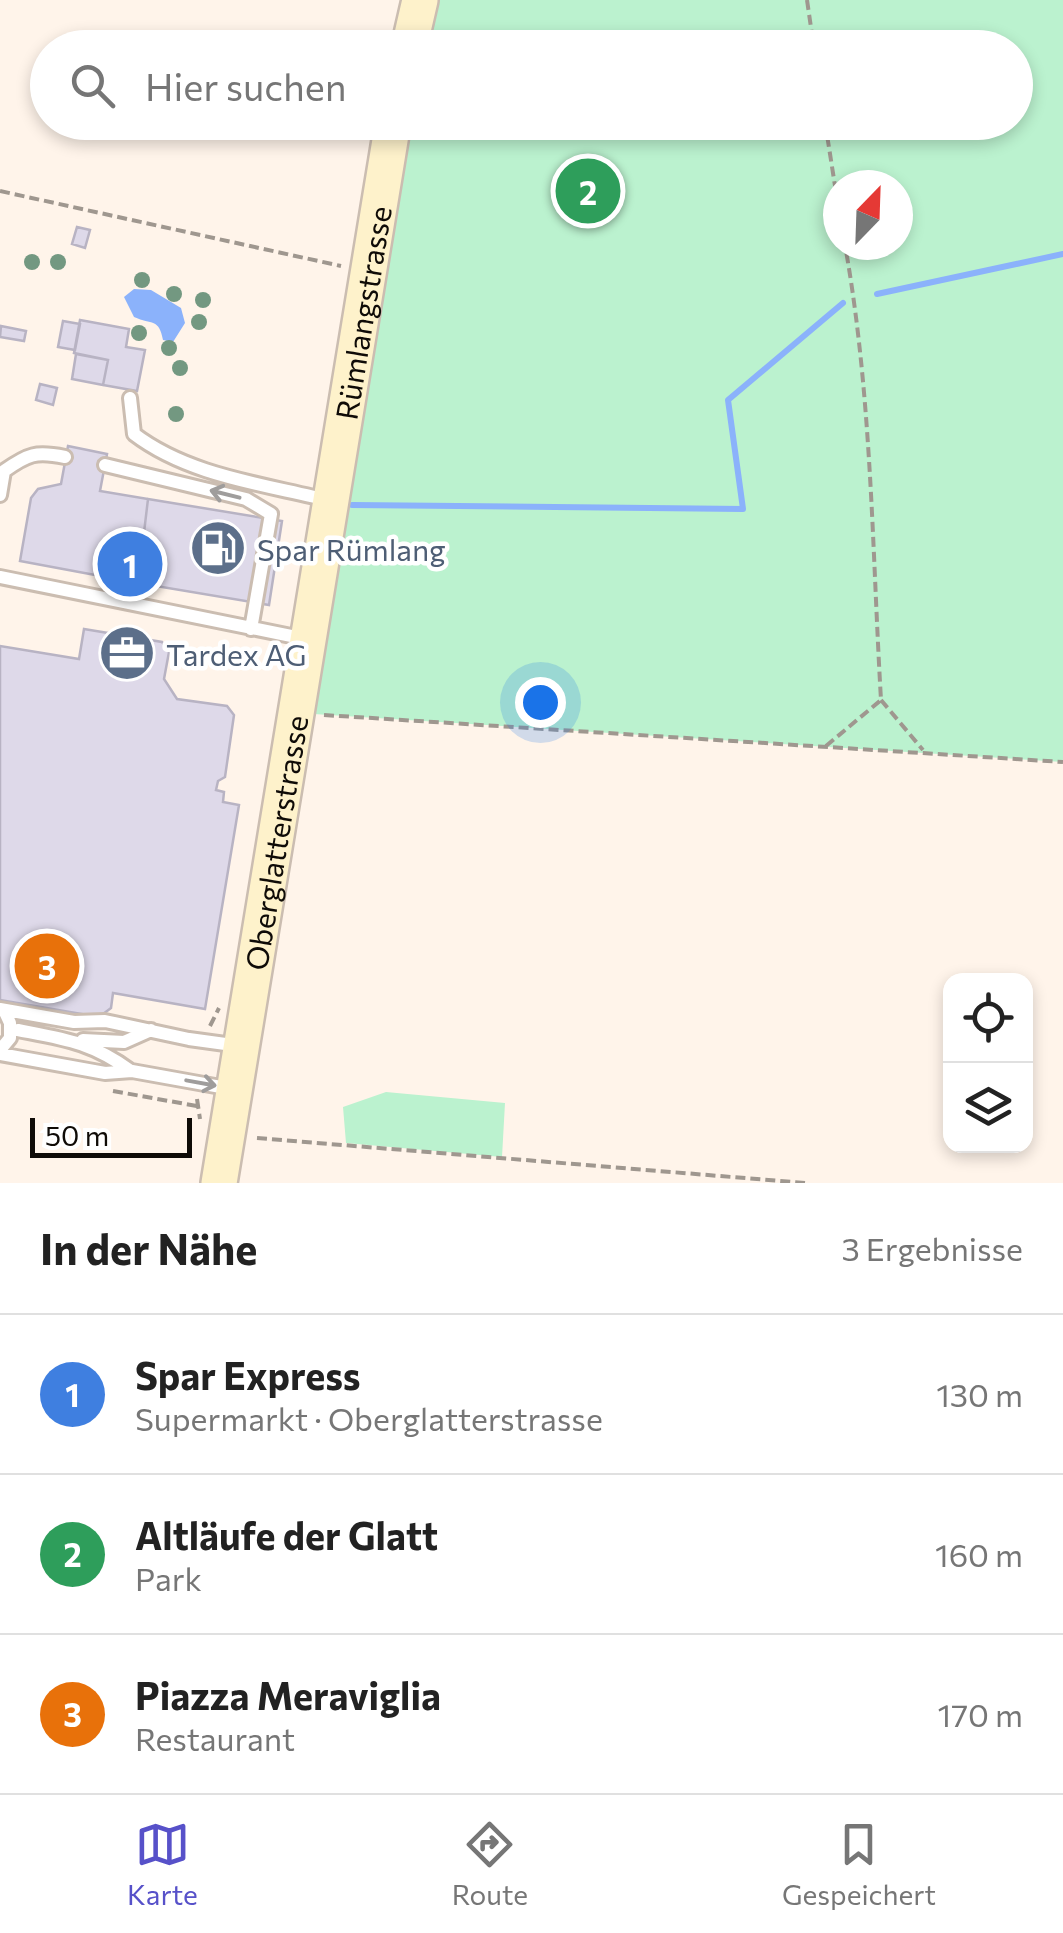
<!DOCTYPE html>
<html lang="de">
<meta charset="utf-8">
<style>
:root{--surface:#fff;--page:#f6f6f6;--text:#222;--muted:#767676;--line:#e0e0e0;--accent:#5751c9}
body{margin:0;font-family:Commissioner,sans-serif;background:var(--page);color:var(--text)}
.controls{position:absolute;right:30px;bottom:30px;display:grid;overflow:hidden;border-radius:20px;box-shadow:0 5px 15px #0003}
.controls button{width:90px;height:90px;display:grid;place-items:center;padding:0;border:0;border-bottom:2px solid var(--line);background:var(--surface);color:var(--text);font:50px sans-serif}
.compass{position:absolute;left:823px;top:170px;width:90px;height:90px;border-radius:50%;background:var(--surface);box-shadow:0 5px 15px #0003;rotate:23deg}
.scale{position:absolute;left:30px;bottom:25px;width:162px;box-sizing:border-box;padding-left:10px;border:5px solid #0f0b07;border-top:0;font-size:28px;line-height:35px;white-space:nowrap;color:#0f0b07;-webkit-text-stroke:8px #fff;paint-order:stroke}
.you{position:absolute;left:540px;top:702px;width:35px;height:35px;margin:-25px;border:8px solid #fff;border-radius:50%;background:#1a73e8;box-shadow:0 0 0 15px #1a73e833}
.badge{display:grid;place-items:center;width:65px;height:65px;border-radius:50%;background:var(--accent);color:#fff;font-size:32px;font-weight:700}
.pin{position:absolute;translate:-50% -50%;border:5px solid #fff;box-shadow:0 2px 10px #0006}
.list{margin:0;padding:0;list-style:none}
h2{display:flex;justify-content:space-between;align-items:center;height:130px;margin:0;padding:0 40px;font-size:42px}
h2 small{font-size:32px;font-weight:400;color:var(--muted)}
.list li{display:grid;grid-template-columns:65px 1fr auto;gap:30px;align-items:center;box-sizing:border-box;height:160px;padding:0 40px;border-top:2px solid var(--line)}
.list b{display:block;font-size:38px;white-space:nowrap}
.list p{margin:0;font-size:32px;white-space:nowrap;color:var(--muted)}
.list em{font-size:32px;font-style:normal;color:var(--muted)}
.icon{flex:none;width:55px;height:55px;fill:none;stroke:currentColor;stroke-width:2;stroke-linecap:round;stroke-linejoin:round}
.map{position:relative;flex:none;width:1063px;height:1183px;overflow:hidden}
.search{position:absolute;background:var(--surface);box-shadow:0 5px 15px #0003;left:30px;right:30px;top:30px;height:110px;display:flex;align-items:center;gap:25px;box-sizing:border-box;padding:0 35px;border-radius:55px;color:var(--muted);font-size:38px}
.sheet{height:610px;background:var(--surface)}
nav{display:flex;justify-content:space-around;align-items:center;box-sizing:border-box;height:140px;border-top:2px solid var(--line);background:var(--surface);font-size:28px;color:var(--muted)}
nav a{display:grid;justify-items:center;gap:5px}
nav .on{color:var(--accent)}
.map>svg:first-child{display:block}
</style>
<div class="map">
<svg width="1063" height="1183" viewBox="0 0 1063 1183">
<rect width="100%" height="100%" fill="#fff4ea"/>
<path fill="#bbf2cf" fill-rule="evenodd" d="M420 0H1063V762L298 713 393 123 1016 122V48L409 47ZM838 185H898V245H838Z
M386 1092 505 1103 502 1157 346 1143 343 1107Z"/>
<path fill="#8bb2fb" d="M134 289 151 290 181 308 185 323 173 342 163 340C159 318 152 325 134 317L124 297Z"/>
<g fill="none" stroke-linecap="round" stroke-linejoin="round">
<path stroke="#8bb2fb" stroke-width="6" d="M877 294 1063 254
M352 505 743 509 728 400 843 303"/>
</g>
<path fill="#ded9e9" stroke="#b8b3c3" stroke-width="2.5" d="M77 227 90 230 85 248 72 244Z
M80 320 129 329 126 347 145 350 137 391 103 385 108 360 74 353Z
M63 321 80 324 75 350 58 347Z
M1 326 26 331 24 341 0 337Z
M76 354 108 360 103 385 72 379Z
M40 384 57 388 53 405 36 400Z
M68 446 107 454 100 491 148 499 138 583 20 561 31 498 38 489 61 484Z
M148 499 282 521 269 605 138 583Z
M84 629 162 642 169 652 164 679 177 699 227 706 234 715 225 777 218 781 216 790 224 792 223 802 239 805 205 1009 113 993 111 1008 99 1017 0 1000V646L79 659Z"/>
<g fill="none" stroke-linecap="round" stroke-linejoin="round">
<g stroke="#cbbdb1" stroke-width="18">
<path id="lane" d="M130 398 134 434C189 476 264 484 331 501
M105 465 246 499 271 514 251 629
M0 495 4 471C28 454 36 451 65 457
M0 577 306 639
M0 1009 74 1022 105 1021 189 1039 240 1046
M18 1030C65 1039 91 1042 131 1071
M83 1040 124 1042 151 1030
M0 1050 10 1038V1023L4 1010
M0 1054 105 1073 132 1071 232 1089"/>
</g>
<g stroke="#cbbdb1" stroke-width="40">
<g id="secondary">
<path d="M409 48 420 0"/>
<path id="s1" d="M219 1183 393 122"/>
</g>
</g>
<path stroke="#9f978f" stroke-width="4" stroke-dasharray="10 5" stroke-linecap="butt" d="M807 0 814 48
M825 122 838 205
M0 191 341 266
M881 700 923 750
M324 715 1063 762
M826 746 881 700C872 548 872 396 845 245
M210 1026 219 1008
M113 1091 197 1106
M197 1099 200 1119
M257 1138 805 1183"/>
<use href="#lane" stroke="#fff" stroke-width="12"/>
<use href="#secondary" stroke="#fef2cb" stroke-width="35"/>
</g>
<g fill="#739881">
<circle cx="32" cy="262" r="8"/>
<circle cx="58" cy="262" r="8"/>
<circle cx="142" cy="280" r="8"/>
<circle cx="174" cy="294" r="8"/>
<circle cx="203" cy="300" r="8"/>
<circle cx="199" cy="322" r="8"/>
<circle cx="139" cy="333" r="8"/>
<circle cx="169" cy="348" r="8"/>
<circle cx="180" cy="368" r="8"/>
<circle cx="176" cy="414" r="8"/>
</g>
<defs><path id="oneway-shaft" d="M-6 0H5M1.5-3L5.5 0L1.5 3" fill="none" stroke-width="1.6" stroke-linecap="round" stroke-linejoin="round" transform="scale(2.5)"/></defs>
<g stroke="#9f9d9c">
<use href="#oneway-shaft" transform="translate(225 494) rotate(-166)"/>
<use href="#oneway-shaft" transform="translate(201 1083) rotate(10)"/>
</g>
<defs>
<g id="fuel-disc" transform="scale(2.875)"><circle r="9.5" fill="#5c6f8a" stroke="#fff"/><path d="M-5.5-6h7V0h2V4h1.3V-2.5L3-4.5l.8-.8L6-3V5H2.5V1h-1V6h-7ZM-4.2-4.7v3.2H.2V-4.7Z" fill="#fff"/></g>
<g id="office-disc" transform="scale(2.875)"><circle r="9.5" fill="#5c6f8a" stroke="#fff"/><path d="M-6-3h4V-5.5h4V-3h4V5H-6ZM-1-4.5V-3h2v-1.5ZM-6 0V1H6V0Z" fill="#fff"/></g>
</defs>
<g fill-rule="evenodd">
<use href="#fuel-disc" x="218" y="548"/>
<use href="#office-disc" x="127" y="653"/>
</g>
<g text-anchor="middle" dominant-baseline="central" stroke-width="9" stroke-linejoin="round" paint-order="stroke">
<g font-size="30" fill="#0f0b07" stroke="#fff">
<text stroke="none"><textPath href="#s1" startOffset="882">Rümlangstrasse</textPath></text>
<text stroke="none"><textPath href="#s1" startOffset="345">Oberglatterstrasse</textPath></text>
</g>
<g font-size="30" fill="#4e5e75" stroke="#fff" text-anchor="start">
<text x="257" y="548">Spar Rümlang</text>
<text x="166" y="653">Tardex AG</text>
</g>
</g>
</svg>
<div class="controls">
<button><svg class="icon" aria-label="locate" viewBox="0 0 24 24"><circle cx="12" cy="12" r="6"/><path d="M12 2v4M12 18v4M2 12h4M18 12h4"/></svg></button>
<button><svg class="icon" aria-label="layers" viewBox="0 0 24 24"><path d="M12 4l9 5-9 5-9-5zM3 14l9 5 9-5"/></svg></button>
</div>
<svg class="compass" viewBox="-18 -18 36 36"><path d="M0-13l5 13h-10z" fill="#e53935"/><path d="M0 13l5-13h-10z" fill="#767676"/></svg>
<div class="scale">50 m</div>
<div class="you"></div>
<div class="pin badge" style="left:130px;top:564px;background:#3f7fe0">1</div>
<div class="pin badge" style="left:588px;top:191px;background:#2e9e5b">2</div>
<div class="pin badge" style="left:47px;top:966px;background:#e8710a">3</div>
<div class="search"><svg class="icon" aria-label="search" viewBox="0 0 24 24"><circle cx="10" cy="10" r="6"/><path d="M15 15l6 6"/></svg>Hier suchen</div>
</div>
<section class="sheet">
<h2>In der Nähe<small>3 Ergebnisse</small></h2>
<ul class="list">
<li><span class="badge" style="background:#3f7fe0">1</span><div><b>Spar Express</b><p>Supermarkt · Oberglatterstrasse</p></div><em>130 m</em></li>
<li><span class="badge" style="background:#2e9e5b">2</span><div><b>Altläufe der Glatt</b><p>Park</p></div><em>160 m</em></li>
<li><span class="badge" style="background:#e8710a">3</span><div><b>Piazza Meraviglia</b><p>Restaurant</p></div><em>170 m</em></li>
</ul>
</section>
<nav>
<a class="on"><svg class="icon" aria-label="map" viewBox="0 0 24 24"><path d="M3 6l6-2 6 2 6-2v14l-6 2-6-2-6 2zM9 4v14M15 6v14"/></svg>Karte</a>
<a><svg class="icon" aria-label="directions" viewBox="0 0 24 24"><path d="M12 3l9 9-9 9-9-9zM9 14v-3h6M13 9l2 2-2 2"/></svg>Route</a>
<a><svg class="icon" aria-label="saved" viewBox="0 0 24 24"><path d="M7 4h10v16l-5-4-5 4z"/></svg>Gespeichert</a>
</nav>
